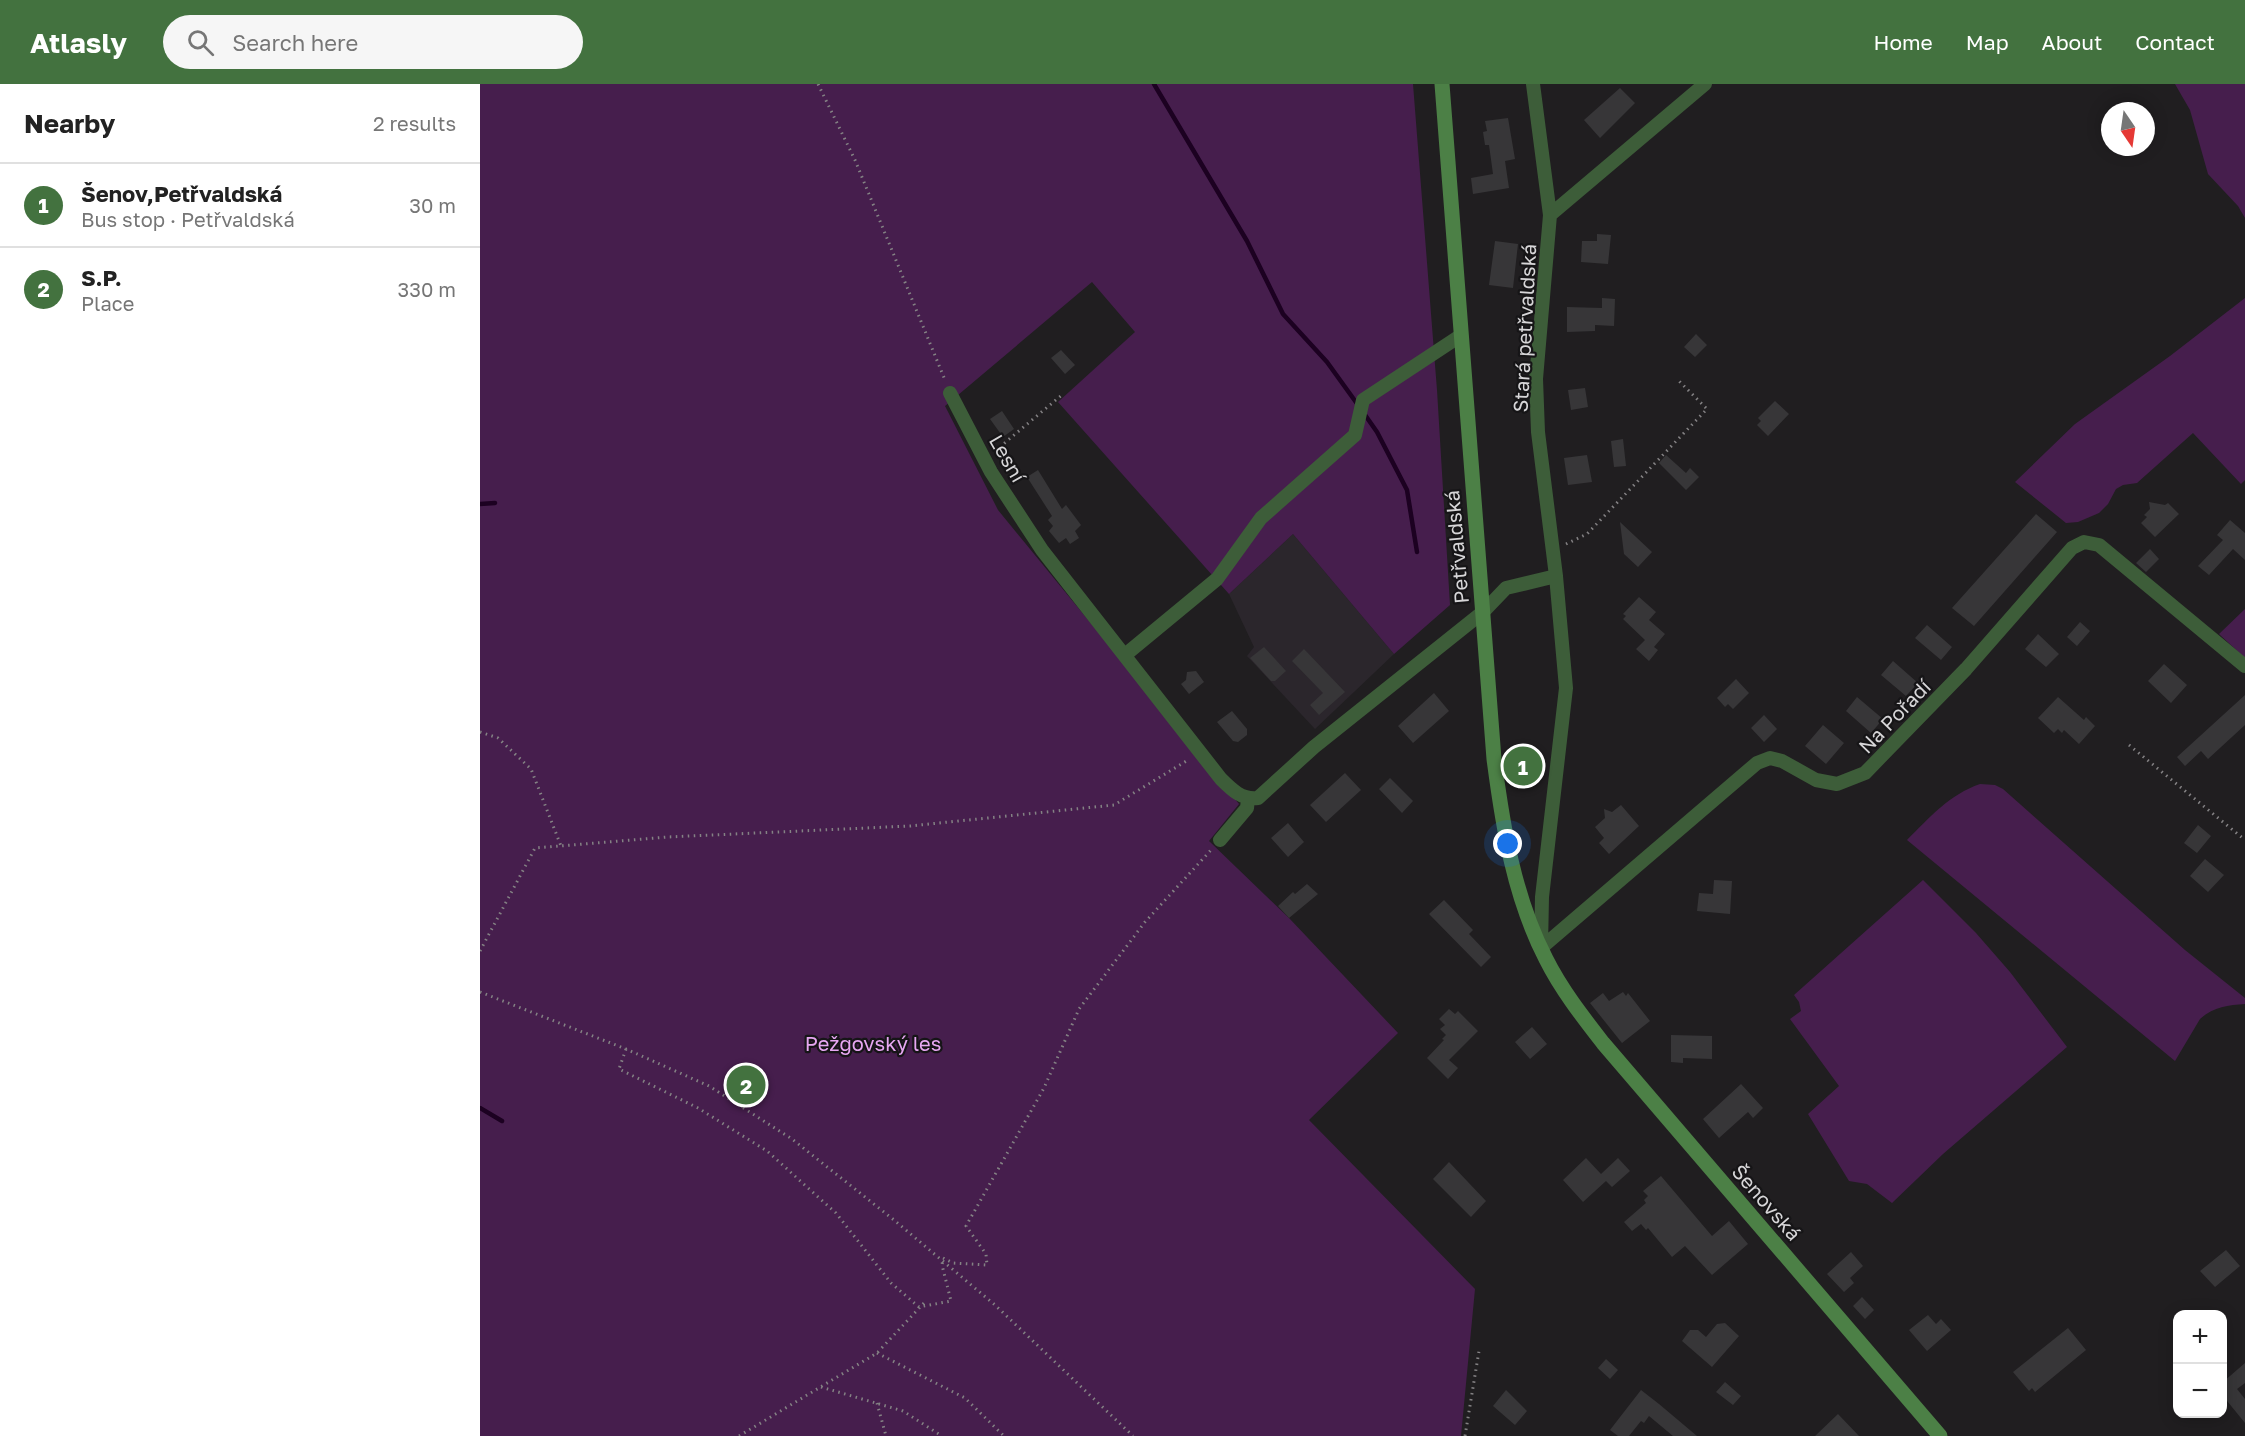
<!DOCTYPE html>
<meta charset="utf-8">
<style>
:root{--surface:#fff;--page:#f6f6f6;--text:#222;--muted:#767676;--line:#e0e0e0;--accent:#43723f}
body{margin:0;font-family:"Golos Text",sans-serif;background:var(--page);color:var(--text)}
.controls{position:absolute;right:18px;bottom:18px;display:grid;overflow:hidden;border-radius:12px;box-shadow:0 3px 15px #0003}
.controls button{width:54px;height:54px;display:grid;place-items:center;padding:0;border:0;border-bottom:2px solid var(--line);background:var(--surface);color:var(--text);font:30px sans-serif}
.compass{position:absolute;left:1621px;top:18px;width:54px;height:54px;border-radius:50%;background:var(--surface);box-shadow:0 3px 15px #0003;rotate:167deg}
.you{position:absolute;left:1028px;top:760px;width:21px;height:21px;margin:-15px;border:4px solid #fff;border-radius:50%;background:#1a73e8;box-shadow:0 0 0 9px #1a73e833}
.badge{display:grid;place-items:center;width:39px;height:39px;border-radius:50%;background:var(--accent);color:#fff;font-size:20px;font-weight:700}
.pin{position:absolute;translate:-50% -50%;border:3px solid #fff;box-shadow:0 2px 6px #0006}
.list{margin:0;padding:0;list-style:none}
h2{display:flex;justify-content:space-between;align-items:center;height:78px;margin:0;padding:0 24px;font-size:26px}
h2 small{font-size:20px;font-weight:400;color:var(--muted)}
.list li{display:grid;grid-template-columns:39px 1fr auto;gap:18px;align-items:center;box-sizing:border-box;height:84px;padding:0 24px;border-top:2px solid var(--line)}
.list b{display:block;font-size:22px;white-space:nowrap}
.list p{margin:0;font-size:20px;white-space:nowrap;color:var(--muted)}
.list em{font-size:20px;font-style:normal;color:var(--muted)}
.icon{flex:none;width:33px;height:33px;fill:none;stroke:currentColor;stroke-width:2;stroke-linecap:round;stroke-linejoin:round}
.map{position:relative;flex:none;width:1765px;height:1352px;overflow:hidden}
header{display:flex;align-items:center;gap:36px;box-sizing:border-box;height:84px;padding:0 30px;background:var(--accent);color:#fff}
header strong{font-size:28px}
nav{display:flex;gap:33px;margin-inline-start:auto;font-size:21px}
.search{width:420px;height:54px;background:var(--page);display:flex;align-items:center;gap:15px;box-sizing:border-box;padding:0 21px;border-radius:33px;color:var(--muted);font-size:22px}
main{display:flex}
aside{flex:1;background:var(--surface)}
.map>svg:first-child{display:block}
</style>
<header>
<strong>Atlasly</strong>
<div class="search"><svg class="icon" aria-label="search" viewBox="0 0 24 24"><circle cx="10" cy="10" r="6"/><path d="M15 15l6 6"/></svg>Search here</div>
<nav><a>Home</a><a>Map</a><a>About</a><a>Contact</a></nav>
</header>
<main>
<aside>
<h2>Nearby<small>2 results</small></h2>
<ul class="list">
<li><span class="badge">1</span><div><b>Šenov,Petřvaldská</b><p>Bus stop · Petřvaldská</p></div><em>30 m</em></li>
<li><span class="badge">2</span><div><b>S.P.</b><p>Place</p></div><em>330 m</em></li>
</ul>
</aside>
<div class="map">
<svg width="1765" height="1352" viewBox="0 0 1765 1352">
<rect width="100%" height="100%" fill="#201e20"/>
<path fill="#2b262c" d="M813 450 914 570 835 645 767 572 774 563 749 510Z"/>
<path fill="#461e4d" d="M0 0H933L957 306 970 521 914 570 813 450 749 510 578 318 655 248 612 198 465 322 518 426 759 720 729 757 809 834 918 949 829 1036 995 1205 981 1352H0Z
M1695 0H1765V134L1758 122 1728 90 1710 26Z
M1765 214V396L1761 400 1713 349 1657 399 1643 401 1636 405 1628 420 1619 429 1598 438 1586 439 1535 398 1595 340 1690 272Z
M1765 525V574L1739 550Z
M1500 700 1515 701 1523 705 1705 866 1765 914V920C1748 921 1733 923 1720 935L1695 977 1427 756C1449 734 1470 710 1500 700Z
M1443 796 1496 849 1530 888 1587 963 1463 1070 1412 1119 1387 1100 1369 1097 1328 1030 1359 1002 1310 935 1321 927 1319 918 1314 911Z"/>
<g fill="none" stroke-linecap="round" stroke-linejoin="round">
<path stroke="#1c0121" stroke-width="4.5" d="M674 0 767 157 803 230 847 278 878 321
M883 328 897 348 927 406 937 468
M0 420 15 419
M0 1024 22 1037"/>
</g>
<path fill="#373638" d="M1140 4 1155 19 1120 54 1104 36Z
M1028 34 1035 75 1025 77 1029 104 993 110 991 94 1013 90 1009 61H1005L1003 48 1007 47 1005 37Z
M1117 150 1131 151 1128 180 1101 178 1102 157H1117Z
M1015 157 1038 160 1033 204 1009 201Z
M1122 214 1135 215 1134 242 1115 241V247L1087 248V223L1122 224Z
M1216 250 1227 261 1215 273 1204 263Z
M581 266 595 281 585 290 571 274Z
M1105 304 1108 323 1091 326 1088 306Z
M1295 317 1309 330 1288 352 1277 341 1281 337 1278 334Z
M522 327 534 345 523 353 510 335Z
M1143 355 1146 382 1134 383 1131 357Z
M1107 371 1112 398 1088 401 1084 374Z
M1186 371 1206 389 1210 384 1219 393 1206 406 1179 379Z
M558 386 582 425 586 421 601 441 595 447 599 454 590 460 586 454 579 459 569 447 573 442 568 436 572 432 547 393Z
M1669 418 1685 421 1688 419 1699 430 1675 453 1661 439 1667 433 1664 431 1670 425Z
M1556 430 1577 448 1494 542 1472 524Z
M1750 436 1765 449V476L1753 465 1729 491 1718 482 1743 456 1737 451Z
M1140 438 1172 468 1158 483 1144 470Z
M1670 465 1679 475 1666 488 1656 479Z
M1159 513 1176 528 1169 536 1185 550 1174 563 1178 566 1169 577 1156 565 1165 556 1143 535 1146 532 1143 530Z
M1600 538 1610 547 1597 562 1587 553Z
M1447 541 1472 563 1461 576 1435 554Z
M1558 550 1579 570 1566 583 1545 565Z
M784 563 806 587 795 597H791L770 574Z
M824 565 865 608 839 631 830 621 843 609 812 577Z
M1413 577 1438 599 1426 612 1401 591Z
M1684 580 1707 601 1691 619 1668 597Z
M716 587 724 598 709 610 701 600 706 596 707 588Z
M1256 595 1269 609 1253 625 1248 620 1245 623 1237 614Z
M954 609 969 627 933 659 918 642Z
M1765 611V641L1728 675 1721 667 1705 682 1697 673Z
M1377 613 1403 635 1391 649 1366 627Z
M1578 613 1604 636 1606 633 1615 642 1599 660 1584 646 1582 649 1578 645 1574 649 1558 634Z
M752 627 767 645V651L758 658 753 657 737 638Z
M1284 631 1297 645 1284 658 1271 644Z
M1343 641 1364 659 1346 680 1325 662Z
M865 689 881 706 846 738 830 721Z
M910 694 933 717 922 729 899 705Z
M1141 721 1159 742 1129 770 1119 759 1124 754 1115 743 1125 734 1124 725 1132 728Z
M808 739 824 758 808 773 791 754Z
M1718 741 1731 752 1717 769 1704 759Z
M1725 775 1744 791 1728 808 1710 792Z
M1234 796 1252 797 1250 830 1217 827 1219 809 1233 810Z
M827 800 838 810 809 834 798 822 813 808 815 810Z
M964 816 993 846 989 850 1011 873 1001 883 949 830Z
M1143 908 1146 912 1148 909 1170 937 1142 959 1110 919 1123 909 1129 917Z
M969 925 975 930 978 927 998 947 969 976 978 984 968 995 947 974 964 956 962 955 966 951 960 945 965 941 959 935Z
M1052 943 1067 960 1050 975 1035 958Z
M1191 951 1232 952V975L1203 974V979L1191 978Z
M1261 1000 1283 1024 1273 1034 1268 1028 1239 1054 1223 1035Z
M1106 1074 1121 1090 1138 1074 1150 1087 1132 1103 1126 1097 1103 1118 1083 1096Z
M969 1078 1006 1117 991 1133 953 1095Z
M1181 1092 1232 1152 1249 1137 1268 1160 1232 1191 1205 1162 1192 1173 1168 1144 1166 1146 1161 1140 1152 1147 1144 1138 1166 1119 1164 1116 1168 1112 1163 1107Z
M1746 1166 1760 1182 1735 1203 1720 1187Z
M1371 1168 1383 1182 1370 1194 1374 1199 1364 1208 1347 1190Z
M1382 1213 1394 1226 1385 1235 1373 1222Z
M1448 1231 1456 1240 1461 1235 1471 1246 1447 1267 1429 1246Z
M1245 1239 1259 1252 1232 1283 1202 1257 1210 1246H1218L1226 1253 1237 1240Z
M1588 1244 1606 1266 1555 1308 1552 1304 1549 1307 1533 1288Z
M1126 1275 1138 1286 1130 1295 1118 1284Z
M1765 1279V1299L1757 1305 1765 1315V1339L1743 1312V1298Z
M1245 1298 1261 1312 1253 1321 1236 1308Z
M1026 1306 1047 1327 1035 1341 1013 1322Z
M1161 1306 1179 1320 1217 1352H1193L1169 1332 1164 1339 1161 1337 1149 1352H1138L1130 1346Z
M1358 1330 1379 1352H1335Z"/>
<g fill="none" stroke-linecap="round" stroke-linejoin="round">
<path stroke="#848284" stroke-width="3" stroke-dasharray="1.5 4.5" stroke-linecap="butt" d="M338 0 375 76 465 296
M515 367 583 310
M1086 460 1107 450 1227 325 1198 296
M0 648 18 654 51 685 81 762
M1649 661 1765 756
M0 867 55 764 188 753 430 742 634 721 708 676
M0 908 146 965 229 1002 312 1055 414 1136 515 1221 653 1352
M146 965 139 985 218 1024 287 1067 356 1129 411 1199 439 1223 471 1217 462 1181 463 1174 473 1179 507 1181 506 1170 486 1142 564 1004 599 925 665 838 731 766
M397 1269 485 1314 524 1352
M341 1303 423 1327 462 1352
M397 1319 406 1352
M259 1352 397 1269 444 1219
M985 1352 999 1267"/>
<path stroke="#3d5d39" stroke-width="14" d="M1053 0 1070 131 1056 295 1058 348 1076 492 1086 604 1062 813 1061 863
M1070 131 1225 0
M470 309 511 388 562 466 741 695C752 706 762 716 778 714L834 663 1003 528 1026 504 1076 492
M645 571 737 495 781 434 875 351 883 316 980 252
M740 756 767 724 768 715
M1061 864 1277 679 1290 674 1302 677 1336 696 1357 700 1385 689 1486 585 1592 464 1604 458 1619 461 1765 582"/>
<path stroke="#4c8046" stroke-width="15" d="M962 0 1014 675C1023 744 1034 813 1066 875 1081 905 1102 932 1123 959L1460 1352"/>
</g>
<g text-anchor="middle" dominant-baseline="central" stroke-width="4.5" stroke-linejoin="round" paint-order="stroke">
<g font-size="20" fill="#d7d6d8" stroke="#161517">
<text transform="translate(1044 244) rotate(-87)">Stará petřvaldská</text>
<text transform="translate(528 374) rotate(60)">Lesní</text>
<text transform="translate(976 463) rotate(-95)">Petřvaldská</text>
<text transform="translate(1414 632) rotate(-46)">Na Pořadí</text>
<text transform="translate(1287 1118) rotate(49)">Šenovská</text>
</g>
<g font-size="20" fill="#e7a7f2" stroke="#161517">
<text x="393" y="959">Pežgovský les</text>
</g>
</g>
</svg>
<div class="controls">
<button>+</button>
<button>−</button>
</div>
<svg class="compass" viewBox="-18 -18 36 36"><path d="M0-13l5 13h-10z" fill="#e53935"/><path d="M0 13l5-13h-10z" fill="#767676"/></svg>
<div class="you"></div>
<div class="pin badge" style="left:1043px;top:682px">1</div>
<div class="pin badge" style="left:266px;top:1001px">2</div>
</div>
</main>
